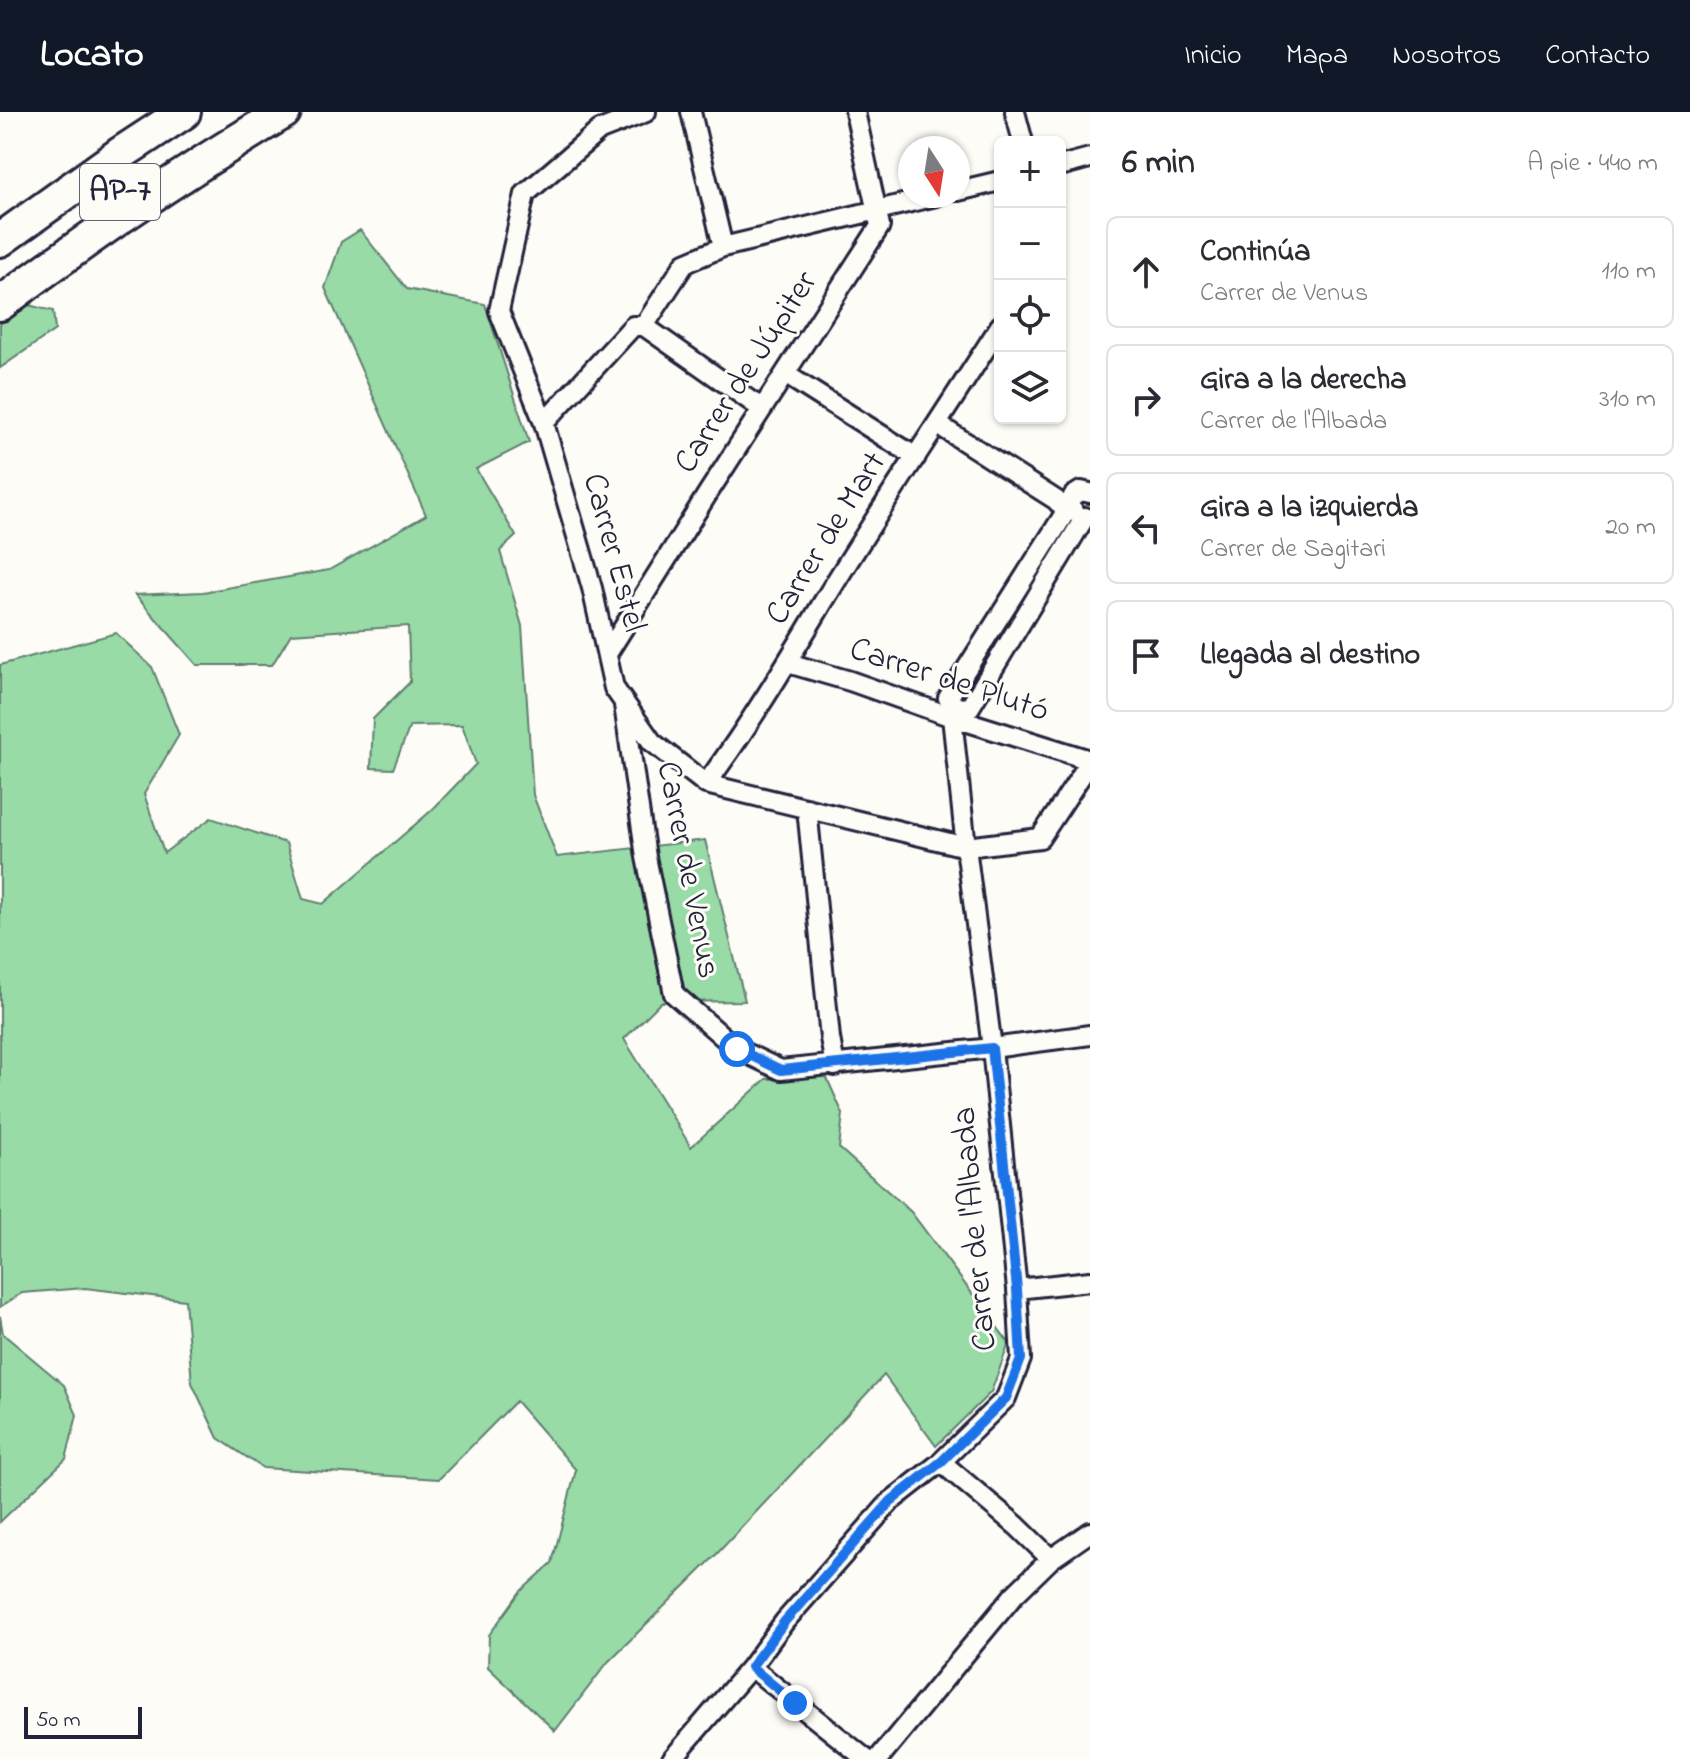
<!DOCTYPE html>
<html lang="es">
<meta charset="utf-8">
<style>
:root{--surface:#fff;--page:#f2f2f3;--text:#2b2b33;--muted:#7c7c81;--line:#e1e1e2;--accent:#111827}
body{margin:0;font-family:"Indie Flower",sans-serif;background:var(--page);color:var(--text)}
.controls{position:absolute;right:24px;top:24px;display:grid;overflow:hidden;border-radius:12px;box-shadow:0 2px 6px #0004}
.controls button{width:72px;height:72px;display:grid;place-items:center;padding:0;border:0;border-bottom:2px solid var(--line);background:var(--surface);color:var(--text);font:40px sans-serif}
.compass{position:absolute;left:898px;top:24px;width:72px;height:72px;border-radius:50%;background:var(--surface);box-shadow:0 2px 6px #0004;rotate:168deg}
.scale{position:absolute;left:24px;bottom:20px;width:118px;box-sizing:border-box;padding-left:8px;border:4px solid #22223b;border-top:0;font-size:22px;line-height:28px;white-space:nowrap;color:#22223b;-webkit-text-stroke:6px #fdfcf7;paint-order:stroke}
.stop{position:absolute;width:24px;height:24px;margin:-18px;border:6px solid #1a73e8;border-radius:50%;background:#fff}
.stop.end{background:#1a73e8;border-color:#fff;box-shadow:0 2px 8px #0008}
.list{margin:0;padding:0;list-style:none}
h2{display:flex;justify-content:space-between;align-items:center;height:104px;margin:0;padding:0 32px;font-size:34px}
h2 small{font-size:26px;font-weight:400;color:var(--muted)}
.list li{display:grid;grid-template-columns:52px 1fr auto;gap:24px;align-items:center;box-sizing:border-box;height:112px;margin:0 16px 16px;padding:0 16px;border:2px solid var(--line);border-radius:12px}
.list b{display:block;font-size:30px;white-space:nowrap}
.list p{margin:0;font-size:26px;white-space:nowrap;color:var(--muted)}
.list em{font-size:26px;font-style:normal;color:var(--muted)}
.icon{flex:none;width:44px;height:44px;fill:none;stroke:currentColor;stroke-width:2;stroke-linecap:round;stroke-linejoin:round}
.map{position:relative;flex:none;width:1090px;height:1647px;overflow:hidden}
header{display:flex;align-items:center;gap:48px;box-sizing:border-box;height:112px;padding:0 40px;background:var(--accent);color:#fff}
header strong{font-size:38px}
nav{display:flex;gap:44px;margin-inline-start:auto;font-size:28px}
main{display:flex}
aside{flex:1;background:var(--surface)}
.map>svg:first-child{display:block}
</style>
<header>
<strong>Locato</strong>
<nav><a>Inicio</a><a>Mapa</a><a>Nosotros</a><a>Contacto</a></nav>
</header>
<main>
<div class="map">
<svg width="1090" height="1647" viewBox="0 0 1090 1647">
<rect width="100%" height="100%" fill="#fdfcf7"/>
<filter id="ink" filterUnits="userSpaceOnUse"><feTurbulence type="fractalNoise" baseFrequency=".0125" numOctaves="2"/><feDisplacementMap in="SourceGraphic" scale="16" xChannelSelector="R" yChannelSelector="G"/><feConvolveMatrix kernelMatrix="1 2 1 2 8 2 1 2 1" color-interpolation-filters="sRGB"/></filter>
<g filter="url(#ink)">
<path fill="#99dba6" stroke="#5e7e70" stroke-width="2" d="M360 118 407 177 485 192 529 330 476 357 516 424 500 439 522 514 533 683 557 745 705 728 745 889 661 890 624 927 691 1035 766 967 826 964 843 1002 839 1036 911 1100 1009 1231 991 1280 936 1334 884 1263 713 1446 608 1550 555 1619 488 1555 489 1523 520 1480 552 1451 576 1358 516 1289 439 1367 263 1356 218 1326 192 1271 185 1188 85 1176 22 1181 0 1195V553L116 521 152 555 179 623 144 682 164 741 211 706 286 731 303 787 323 792 432 698 476 652 462 613 410 614 393 657 371 656 373 607 410 570 408 514 291 522 272 553H197L135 483 203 480 329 458 426 403 325 176 341 130Z
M24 192 53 199 55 218 0 256V212Z
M0 1204 3 1222 64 1273 77 1303 66 1347 0 1410Z"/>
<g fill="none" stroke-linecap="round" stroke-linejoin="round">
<g stroke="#22223b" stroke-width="24">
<path id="minor" d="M646 0 600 18 525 82 499 199 544 311 592 476 614 576 652 630 706 672 966 735 1040 726 1090 650
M1015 0 1023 30
M1060 54 1090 46
M958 79 1000 69
M723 135 936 84
M644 214 752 290 763 296
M785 262 916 345
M544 311 633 214H644L685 151 723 135 691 0
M937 312 1056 388 1066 399
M1074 400 1070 393 1073 384 1081 379 1090 381
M607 542 708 381 880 114 855 0
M788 551 850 569 952 605 1090 648
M624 593 646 745 674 882 737 937 781 958 992 936 1090 923
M957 596 948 586 1070 393
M957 596 970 595 1085 405
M706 672C749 614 785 554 822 492 879 398 941 307 1000 214
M807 696 830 926 835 954
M1017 1177 1090 1169
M941 1350 1017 1414 1051 1447
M751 1555 866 1647
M672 1647 751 1555 785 1509 891 1389 941 1350 1006 1286 1021 1247 1017 1177 992 936 966 735 952 605 957 596
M878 1647 1014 1483 1051 1447 1090 1420"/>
</g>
<g stroke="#22223b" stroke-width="38">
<path id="motorway" d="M0 128 120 42 184 0
M0 192C91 123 186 59 284 0"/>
</g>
<use href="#minor" stroke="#fdfcf7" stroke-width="18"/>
<use href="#motorway" stroke="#fdfcf7" stroke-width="32"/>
</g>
</g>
<g fill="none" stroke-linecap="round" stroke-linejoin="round" filter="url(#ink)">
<path stroke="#1a73e8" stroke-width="10" d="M737 937 781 958 992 936 1017 1177 1021 1247 1006 1286 941 1350 891 1389 785 1509 751 1555 795 1591"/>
</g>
<g text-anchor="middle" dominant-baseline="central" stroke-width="6" stroke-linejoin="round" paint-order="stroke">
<rect fill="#fdfcf7" stroke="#646373" stroke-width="2" x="80" y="52" width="80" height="56" rx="6"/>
<g font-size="32" font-weight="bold" fill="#22223b">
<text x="120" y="80">AP-7</text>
</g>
<g font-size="34" fill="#22223b" stroke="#fdfcf7">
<text transform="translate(747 261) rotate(-57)">Carrer de Júpiter</text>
<text transform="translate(827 427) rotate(-58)">Carrer de Mart</text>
<text transform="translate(613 441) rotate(75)">Carrer Estel</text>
<text transform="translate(949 569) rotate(18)">Carrer de Plutó</text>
<text transform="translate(687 758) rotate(79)">Carrer de Venus</text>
<text transform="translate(976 1117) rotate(-95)">Carrer de l'Albada</text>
</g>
</g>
</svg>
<div class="controls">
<button>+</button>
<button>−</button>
<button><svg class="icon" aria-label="locate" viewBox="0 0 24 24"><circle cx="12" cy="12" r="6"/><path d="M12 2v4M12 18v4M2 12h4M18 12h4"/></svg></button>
<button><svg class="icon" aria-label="layers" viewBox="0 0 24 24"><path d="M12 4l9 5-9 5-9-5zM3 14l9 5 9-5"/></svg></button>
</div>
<svg class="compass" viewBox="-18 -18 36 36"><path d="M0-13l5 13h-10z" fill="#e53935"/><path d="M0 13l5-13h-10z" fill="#7c7c81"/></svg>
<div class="scale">50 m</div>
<div class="stop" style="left:737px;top:937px"></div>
<div class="stop end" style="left:795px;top:1591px"></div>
</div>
<aside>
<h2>6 min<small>A pie · 440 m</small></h2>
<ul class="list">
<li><svg class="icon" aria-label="ahead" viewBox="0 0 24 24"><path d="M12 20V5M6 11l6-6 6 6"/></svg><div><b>Continúa</b><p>Carrer de Venus</p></div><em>110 m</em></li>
<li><svg class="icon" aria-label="right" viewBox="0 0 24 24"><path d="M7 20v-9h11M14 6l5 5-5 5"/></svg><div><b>Gira a la derecha</b><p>Carrer de l'Albada</p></div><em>310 m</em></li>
<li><svg class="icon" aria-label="left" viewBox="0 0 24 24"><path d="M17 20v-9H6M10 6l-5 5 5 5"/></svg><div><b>Gira a la izquierda</b><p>Carrer de Sagitari</p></div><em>20 m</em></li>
<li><svg class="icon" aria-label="arrive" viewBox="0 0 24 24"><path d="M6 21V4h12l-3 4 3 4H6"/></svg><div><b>Llegada al destino</b></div></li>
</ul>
</aside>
</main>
